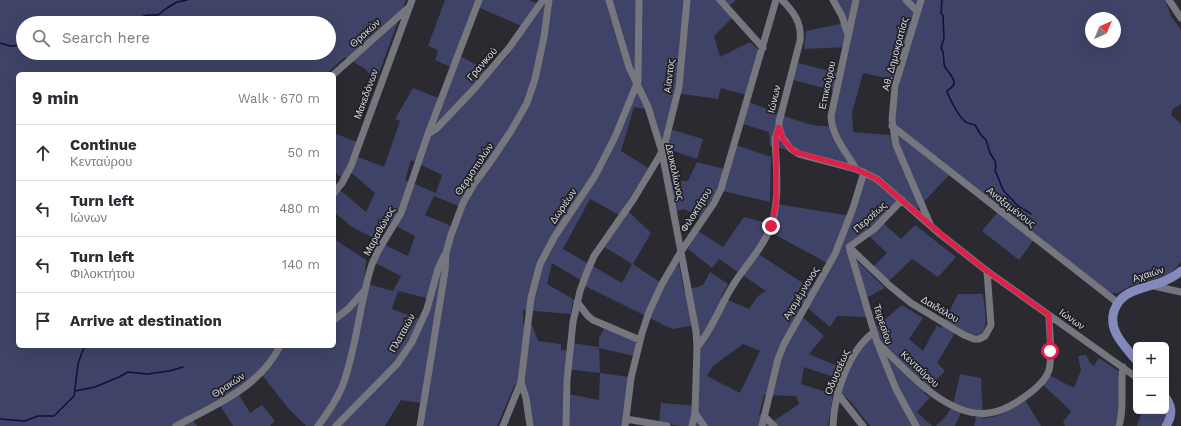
<!DOCTYPE html>
<meta charset="utf-8">
<style>
:root{--surface:#fff;--page:#f2f2f3;--text:#2b2b33;--muted:#7c7c81;--line:#e1e1e2}
body{margin:0;font-family:"Work Sans",sans-serif;background:var(--page);color:var(--text)}
.controls{position:absolute;right:12px;bottom:12px;display:grid;overflow:hidden;border-radius:6px;box-shadow:0 4px 16px #0002}
.controls button{width:36px;height:36px;display:grid;place-items:center;padding:0;border:0;border-bottom:1px solid var(--line);background:var(--surface);color:var(--text);font:20px sans-serif}
.compass{position:absolute;left:1085px;top:12px;width:36px;height:36px;border-radius:50%;background:var(--surface);box-shadow:0 4px 16px #0002;rotate:44deg}
.stop{position:absolute;width:12px;height:12px;margin:-9px;border:3px solid #e11d48;border-radius:50%;background:#fff}
.stop.end{background:#e11d48;border-color:#fff;box-shadow:0 1px 4px #0008}
.list{margin:0;padding:0;list-style:none}
h2{display:flex;justify-content:space-between;align-items:center;height:52px;margin:0;padding:0 16px;font-size:17px}
h2 small{font-size:13px;font-weight:400;color:var(--muted)}
.list li{display:grid;grid-template-columns:26px 1fr auto;gap:12px;align-items:center;box-sizing:border-box;height:56px;padding:0 16px;border-top:1px solid var(--line)}
.list b{display:block;font-size:15px;white-space:nowrap}
.list p{margin:0;font-size:13px;white-space:nowrap;color:var(--muted)}
.list em{font-size:13px;font-style:normal;color:var(--muted)}
.icon{flex:none;width:22px;height:22px;fill:none;stroke:currentColor;stroke-width:2;stroke-linecap:round;stroke-linejoin:round}
.map{position:relative;flex:none;width:1181px;height:426px;overflow:hidden}
.search{position:absolute;background:var(--surface);box-shadow:0 4px 16px #0002;left:16px;top:16px;width:320px;height:44px;display:flex;align-items:center;gap:10px;box-sizing:border-box;padding:0 14px;border-radius:22px;color:var(--muted);font-size:15px}
.panel{position:absolute;background:var(--surface);box-shadow:0 4px 16px #0002;left:16px;top:72px;width:320px;height:276px;border-radius:6px}
.map>svg:first-child{display:block}
</style>
<div class="map">
<svg width="1181" height="426" viewBox="0 0 1181 426">
<rect width="100%" height="100%" fill="#2a2a30"/>
<path fill="#3f4367" fill-rule="evenodd" d="M0 0H406L376 81 365 69 345 57 326 74H18V346H334V239L366 260 364 283 393 291 401 276 375 263 385 245 408 256 415 236 390 223 378 240 352 227 334 212V198L340 190 366 212 375 193 348 170 342 178 334 171V133L357 142 353 155 384 167 400 121 395 119 413 88 443 100 455 69 435 60 438 50 428 46 445 0H529L542 5 547 0H736L728 7 733 17 714 36 720 57 750 42 760 51 746 95 721 88 718 99 675 93 666 128 703 139 697 159 659 146 650 110 634 107 621 151 648 168 624 207 651 233 633 264 664 285 678 260 684 291 703 285 710 272 728 284 721 297 749 309 758 296 766 291 719 259 712 268 688 249 698 231 723 247 744 217 773 225 777 204 851 216 866 171 842 162 770 146 769 132 743 124 749 102C771 110 809 129 831 126L835 91 793 80 798 63 841 74 847 47 804 49 806 31 845 23 836 0H1165L1171 16 1181 30V104L1173 109 1171 115 1181 124V262L1170 274 1130 286 1118 293H1112L1103 288 1078 267 1036 237 1019 260 982 231 1001 208 953 171 916 210 902 199 880 220 901 239 915 225 956 257 938 277 912 259 888 282 873 267 887 253 865 232 844 248 885 288 862 300 867 317 837 316 830 327 802 303 797 312 824 336 809 354 847 370 875 328 902 305 923 318 909 339 923 351 937 325 941 328 958 294H983C984 301 987 321 985 327 981 341 965 333 958 328L937 363 945 371 924 393 930 397 917 412 932 426H870L851 402 846 397 843 398 838 391 842 380 804 367 801 384 833 394 828 426H679L659 423 661 403 696 406 697 325 672 329 583 285 584 282 552 263 547 284 573 299 571 314 523 310V325H532L538 341 561 344V350L571 351 572 343 599 347V338L606 325 637 341 634 356 599 348 600 373 629 377 624 426H531L527 388 515 384 497 426H424L427 404 401 400 385 426H306L288 408 259 371 247 382 236 390 250 413 262 405 275 421 270 426H233L217 400 189 415 197 426H0ZM473 5 526 28 508 56 492 73 456 54ZM1091 18H1115V42H1091ZM23 23H329V53H23ZM863 73 900 81 894 118 896 126 902 131 889 135 853 132 852 113ZM411 160 442 175 436 193 405 180ZM434 196 463 208 456 228 425 215ZM590 199 625 218 603 246 632 264 622 283 563 249ZM770 232 831 265 815 291 757 253ZM398 291 431 299 424 321 392 309ZM743 344 760 351 740 393 707 376 713 366ZM565 369 600 373 599 400 563 393ZM764 395 796 396 799 404 768 425 759 415Z
M736 145 771 157 770 202 718 190 700 217 684 209 674 212 668 181H688L697 162 728 170Z
M1086 355 1090 363 1094 366 1099 358 1120 372C1120 389 1122 410 1115 426H1065L1063 422 1071 411 1042 384 1049 375 1074 388 1081 370 1078 356Z
M960 374 981 378 983 418C1001 417 1010 410 1025 400L1041 426H974L977 412 963 408 955 426H936L947 415 953 405Z
M1142 411H1166L1165 418 1161 426H1137Z"/>
<g fill="none" stroke-linecap="round" stroke-linejoin="round">
<path stroke="#120d42" stroke-width="1.5" d="M942 0 941 13 943 16 944 38 941 48C946 55 942 61 945 67 948 72 955 78 954 84 953 87 949 89 947 91 949 98 960 119 966 122 968 124 973 124 975 125L981 135 986 140 990 153 995 161 996 167 995 171C999 177 1000 185 1004 191 1007 194 1015 203 1017 205 1021 208 1027 211 1031 214
M124 23 147 15H158L167 8 177 2 187 0
M0 43 10 46 23 45
M75 391 95 387 119 377 128 372 147 374 169 371 183 367
M0 419 25 421 38 416H54L74 396 78 364 81 355 85 346"/>
<path stroke="#76777e" stroke-width="7" d="M609 0 629 67 648 107 662 152 696 331 697 347 695 413 692 426
M720 0 763 48
M782 0C794 12 802 23 800 41L779 122V127L782 137 791 149 799 154 856 169 877 179 940 234 987 271 1136 377
M833 0 842 16 848 35
M856 0 831 116C832 137 846 151 856 169
M906 0 917 11
M921 0 895 86 892 120 896 145 930 224
M1169 0 1181 18
M334 74 408 8
M892 126 1118 303
M428 134 437 128 474 89 509 48 543 0
M334 193 342 183 351 166 412 0
M902 200 874 229 849 247 877 342 896 389 916 426
M850 248 890 286 911 303 964 335 974 339H979L985 336 991 325 987 271
M1154 286 1181 292
M577 302 588 316 593 320 640 340
M334 320 349 308 364 291
M877 342C904 368 947 419 989 413 999 412 1009 407 1017 402 1028 395 1045 383 1049 370 1053 355 1049 331 1049 315
M697 347C712 330 720 306 732 287 743 268 760 252 769 231 781 204 776 166 775 138L779 127
M521 382 526 398 530 426
M837 393 863 426
M695 413 704 426
M764 416 774 426
M626 419 667 426
M176 426C215 405 259 388 280 346
M318 426C327 414 336 401 342 387 357 348 359 304 372 264L378 251 401 213 428 134 479 0
M336 426 397 364 412 342 427 309 438 269 444 256
M420 426 445 271 446 253 451 235 463 203 474 184 491 161 511 131 527 103 535 79 544 37 549 0
M503 426 521 382 531 298 540 264 555 236 595 176 615 137 638 81 639 0
M566 426 567 380 573 322 580 291 587 272 594 256 633 200 659 157 664 147 679 87 687 0
M625 426 631 378 642 333 649 312 662 284 680 253 714 203 721 189 776 0
M762 426 778 359 784 344 835 254 853 208 864 172
M833 426C834 395 848 351 874 332
M1119 426C1125 407 1120 387 1123 367"/>
<path stroke="#858abc" stroke-width="9" d="M1136 360C1124 345 1108 331 1114 311 1124 282 1159 291 1181 271
M1166 398C1173 408 1172 416 1166 426"/>
</g>
<g fill="none" stroke-linecap="round" stroke-linejoin="round">
<path stroke="#e11d48" stroke-width="5" d="M771 226 776 204V135L779 127 784 141 795 152 856 169 877 179 950 242 987 271 1049 315 1050 351"/>
</g>
<g text-anchor="middle" dominant-baseline="central" stroke-width="3.5" stroke-linejoin="round" paint-order="stroke">
<g font-size="10" fill="#dadade" stroke="#202126">
<text transform="translate(365 33) rotate(-42)">Θρακών</text>
<text transform="translate(895 54) rotate(-75)">Αθ. Δημοκρατίας</text>
<text transform="translate(482 64) rotate(-49)">Γρανικού</text>
<text transform="translate(669 76) rotate(-83)">Aiαντος</text>
<text transform="translate(827 85) rotate(-78)">Επικούρου</text>
<text transform="translate(366 94) rotate(-70)">Μακεδόνων</text>
<text transform="translate(774 99) rotate(-76)">Ιώνων</text>
<text transform="translate(474 169) rotate(-56)">Θερμοπυλών</text>
<text transform="translate(675 172) rotate(78)">Δευκαλίωνος</text>
<text transform="translate(563 206) rotate(-56)">Δωριέων</text>
<text transform="translate(1011 207) rotate(38)">Αναξαμένους</text>
<text transform="translate(696 210) rotate(-58)">Φιλοκτήτου</text>
<text transform="translate(870 217) rotate(-42)">Περσέως</text>
<text transform="translate(379 231) rotate(-61)">Μαραθώνος</text>
<text transform="translate(1148 274) rotate(-18)">Αχαιών</text>
<text transform="translate(801 293) rotate(-59)">Αγαμέμνονος</text>
<text transform="translate(940 309) rotate(31)">Δαιδάλου</text>
<text transform="translate(1072 319) rotate(35)">Ιώνων</text>
<text transform="translate(883 324) rotate(72)">Τειρεσίου</text>
<text transform="translate(402 333) rotate(-61)">Πλαταιών</text>
<text transform="translate(920 369) rotate(43)">Κενταύρου</text>
<text transform="translate(837 372) rotate(-67)">Οδυσσέως</text>
<text transform="translate(228 385) rotate(-33)">Θρακών</text>
</g>
</g>
</svg>
<div class="controls">
<button>+</button>
<button>−</button>
</div>
<svg class="compass" viewBox="-18 -18 36 36"><path d="M0-13l5 13h-10z" fill="#e53935"/><path d="M0 13l5-13h-10z" fill="#7c7c81"/></svg>
<div class="stop" style="left:1050px;top:351px"></div>
<div class="stop end" style="left:771px;top:226px"></div>
<div class="search"><svg class="icon" aria-label="search" viewBox="0 0 24 24"><circle cx="10" cy="10" r="6"/><path d="M15 15l6 6"/></svg>Search here</div>
<section class="panel">
<h2>9 min<small>Walk · 670 m</small></h2>
<ul class="list">
<li><svg class="icon" aria-label="ahead" viewBox="0 0 24 24"><path d="M12 20V5M6 11l6-6 6 6"/></svg><div><b>Continue</b><p>Κενταύρου</p></div><em>50 m</em></li>
<li><svg class="icon" aria-label="left" viewBox="0 0 24 24"><path d="M17 20v-9H6M10 6l-5 5 5 5"/></svg><div><b>Turn left</b><p>Ιώνων</p></div><em>480 m</em></li>
<li><svg class="icon" aria-label="left" viewBox="0 0 24 24"><path d="M17 20v-9H6M10 6l-5 5 5 5"/></svg><div><b>Turn left</b><p>Φιλοκτήτου</p></div><em>140 m</em></li>
<li><svg class="icon" aria-label="arrive" viewBox="0 0 24 24"><path d="M6 21V4h12l-3 4 3 4H6"/></svg><div><b>Arrive at destination</b></div></li>
</ul>
</section>
</div>
